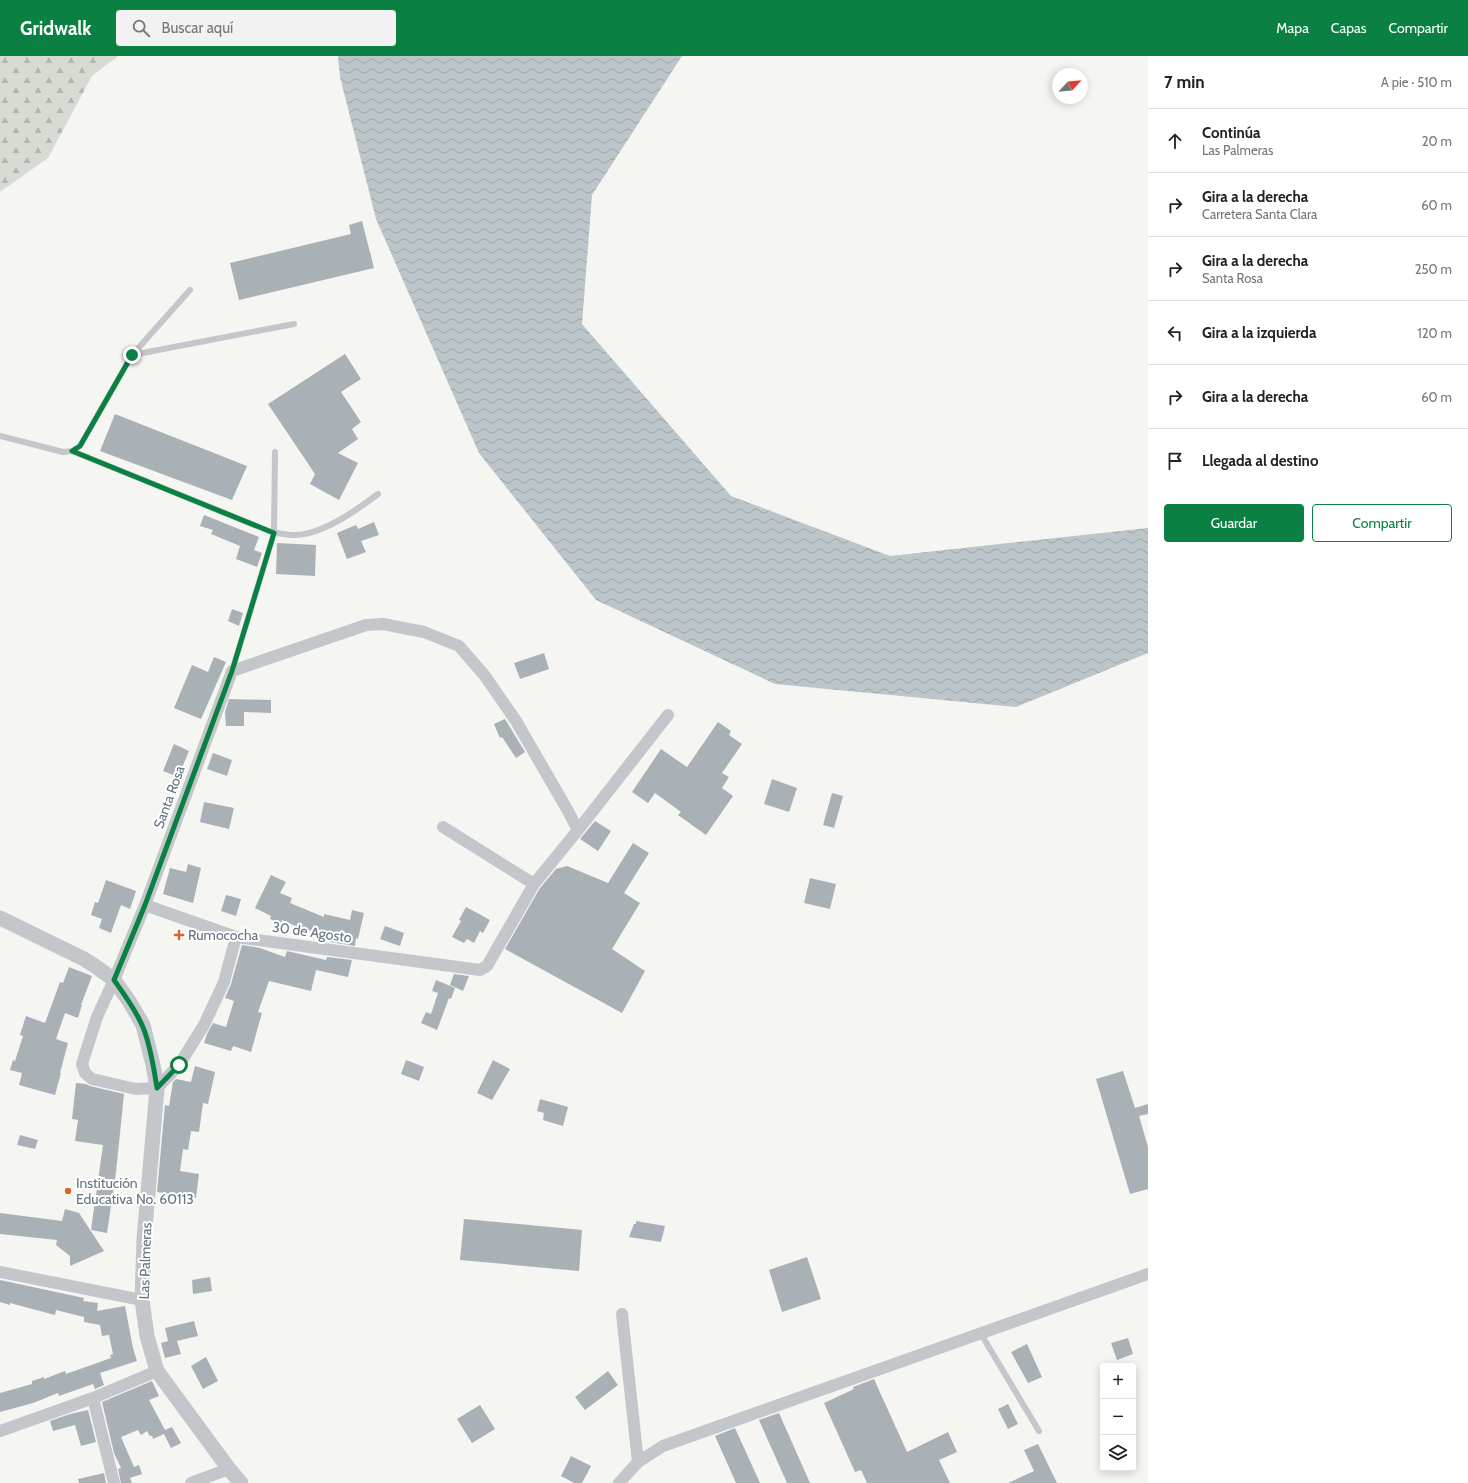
<!DOCTYPE html>
<html lang="es">
<meta charset="utf-8">
<style>
:root{--surface:#fff;--page:#f2f2f2;--text:#222;--muted:#767676;--line:#e0e0e0;--accent:#0b8043}
body{margin:0;font-family:Cabin,sans-serif;background:var(--page);color:var(--text)}
.controls{position:absolute;right:12px;bottom:12px;display:grid;overflow:hidden;border-radius:4px;box-shadow:0 2px 10px #0003}
.controls button{width:36px;height:36px;display:grid;place-items:center;padding:0;border:0;border-bottom:1px solid var(--line);background:var(--surface);color:var(--text);font:20px sans-serif}
.compass{position:absolute;left:1052px;top:12px;width:36px;height:36px;border-radius:50%;background:var(--surface);box-shadow:0 2px 10px #0003;rotate:64deg}
.stop{position:absolute;width:12px;height:12px;margin:-9px;border:3px solid #0b8043;border-radius:50%;background:#fff}
.stop.end{background:#0b8043;border-color:#fff;box-shadow:0 1px 4px #0008}
.list{margin:0;padding:0;list-style:none}
h2{display:flex;justify-content:space-between;align-items:center;height:52px;margin:0;padding:0 16px;font-size:17px}
h2 small{font-size:13px;font-weight:400;color:var(--muted)}
.list li{display:grid;grid-template-columns:26px 1fr auto;gap:12px;align-items:center;box-sizing:border-box;height:64px;padding:0 16px;border-top:1px solid var(--line)}
.list b{display:block;font-size:15px;white-space:nowrap}
.list p{margin:0;font-size:13px;white-space:nowrap;color:var(--muted)}
.list em{font-size:13px;font-style:normal;color:var(--muted)}
.actions{display:flex;gap:8px;padding:12px 16px}
.actions a{flex:1;padding:9px 0;border:1px solid var(--accent);border-radius:4px;text-align:center;font-size:14px;color:var(--accent)}
.actions .main{background:var(--accent);color:#fff}
.icon{flex:none;width:22px;height:22px;fill:none;stroke:currentColor;stroke-width:2;stroke-linecap:round;stroke-linejoin:round}
.map{position:relative;flex:none;width:1148px;height:1427px;overflow:hidden}
header{display:flex;align-items:center;gap:24px;box-sizing:border-box;height:56px;padding:0 20px;background:var(--accent);color:#fff}
header strong{font-size:19px}
nav{display:flex;gap:22px;margin-inline-start:auto;font-size:14px}
.search{width:280px;height:36px;background:var(--page);display:flex;align-items:center;gap:10px;box-sizing:border-box;padding:0 14px;border-radius:4px;color:var(--muted);font-size:15px}
main{display:flex}
aside{flex:1;background:var(--surface)}
.map>svg:first-child{display:block}
</style>
<header>
<strong>Gridwalk</strong>
<div class="search"><svg class="icon" aria-label="search" viewBox="0 0 24 24"><circle cx="10" cy="10" r="6"/><path d="M15 15l6 6"/></svg>Buscar aquí</div>
<nav><a>Mapa</a><a>Capas</a><a>Compartir</a></nav>
</header>
<main>
<div class="map">
<svg width="1148" height="1427" viewBox="0 0 1148 1427">
<defs>
<pattern id="forest-firs" width="22" height="20" patternUnits="userSpaceOnUse"><rect width="22" height="20" fill="#d6dcd3"/><path d="M5 1l3.5 6h-7zM16 11l3.5 6h-7z" fill="#b1b7b1"/></pattern>
<pattern id="water-waves" width="16" height="10" patternUnits="userSpaceOnUse"><rect width="16" height="10" fill="#bcc5ca"/><path d="M0 5q4-4 8 0t8 0" fill="none" stroke="#9ca4a9"/></pattern>
</defs>
<rect width="100%" height="100%" fill="#f5f5f2"/>
<path fill="url(#forest-firs)" d="M0 0H118L92 20 48 102 0 136Z"/>
<path fill="url(#water-waves)" d="M338 0H682L592 139 582 268 731 440 890 500 1148 472V597L1016 651 775 628 596 544 479 397 376 163 340 21Z"/>
<path fill="#aab1b6" d="M362 165 374 212 239 244 230 207 351 178 349 169Z
M345 298 361 323 341 336 361 366 352 373 358 383 338 397 358 407 339 444 310 428 315 418 268 348Z
M115 358 247 410 232 444 100 395Z
M204 459 259 481 254 494 262 497 257 511 236 503 240 490 211 478 213 474 200 470Z
M374 466 379 479 361 485 366 496 347 503 337 477 356 469 358 473Z
M277 487 316 489 315 520 276 518Z
M232 553 243 557 239 570 228 565Z
M544 597 549 613 520 623 514 607Z
M214 601 226 606 201 663 174 652 192 609 208 616Z
M229 643 271 644V657L244 656V670H226L225 656Z
M505 663 525 696 516 702 502 681 500 682 494 668Z
M718 666 731 675 729 679 742 688 722 717 729 721 722 732 733 740 706 779 678 759 681 756 655 737 648 747 632 736 661 693 687 711Z
M174 688 189 695 178 721 163 715Z
M213 697 232 704 227 720 207 713Z
M772 723 797 732 789 756 764 748Z
M832 737 843 740 834 772 823 769Z
M204 746 234 752 229 773 200 766Z
M595 765 611 775 598 795 580 783Z
M633 787 649 797 624 837 640 847 612 893 645 915 622 957 505 893 540 832 556 813 567 810 608 827Z
M188 808 201 812 193 847 163 838 170 812 186 816Z
M271 819 286 826 280 837 292 842 290 847 324 861V858L350 864 352 854 364 857 358 883 356 882 355 890 330 886 332 880 300 872 282 864 281 867 270 863 271 860 255 852Z
M810 822 836 828 830 853 804 847Z
M106 824 136 835 130 853 121 849 111 877 99 872 102 863 91 859 95 846 98 847Z
M226 839 241 843 236 860 221 855Z
M466 851 490 864 483 877 480 875 474 887 467 883 464 887 452 881 461 865 459 864Z
M385 870 404 877 400 890 380 883Z
M242 889 260 892 285 901 287 895 326 904 327 901 352 904 348 921 316 914 311 935 269 925 258 956 262 957 251 996 233 990 231 995 204 987 207 978 213 967 226 971 234 945 225 942 231 928Z
M69 911 92 920 81 949H82L78 962 65 957 56 983 68 987 60 1017H61L55 1039 19 1029 22 1017 10 1014 13 1004 15 1005 23 980 20 979 26 960 45 967 60 926 63 927Z
M454 918 469 920 463 935 450 929Z
M436 924 455 932 451 943 449 942 437 974 421 967 426 956 431 958 438 937 432 935Z
M406 1004 424 1011 419 1025 401 1018Z
M493 1004 510 1013 492 1044 477 1037Z
M195 1010 215 1016 208 1048 203 1047 199 1076 191 1075 188 1094 183 1093 180 1115 199 1118 196 1142 157 1136 165 1049 169 1050 173 1026 176 1023 191 1026Z
M1123 1015 1135 1052 1148 1048V1058L1139 1060 1148 1091V1133L1130 1138 1096 1023Z
M76 1027 86 1028 90 1030 124 1038 116 1116 107 1177 91 1174 103 1089 75 1085 78 1064 72 1063Z
M540 1043 568 1051 563 1070 543 1064 544 1057 537 1055Z
M20 1079 38 1084 35 1093 17 1089Z
M65 1153 79 1157 104 1195 70 1210V1200L56 1189 57 1184 0 1178V1157L62 1165Z
M464 1163 582 1174 579 1215 460 1204Z
M636 1165 665 1170 661 1186 629 1181 634 1168H636Z
M807 1201 821 1243 782 1256 769 1214Z
M210 1221 212 1235 193 1238 192 1224Z
M0 1224 84 1242 83 1245 98 1247 97 1255 125 1250 133 1292 137 1305 100 1317 104 1329 95 1333 93 1328 59 1340 58 1337 33 1347 0 1356V1337L32 1328V1325L44 1321V1323L65 1315 66 1318 111 1302 110 1299 113 1298 109 1279 102 1280 100 1269 84 1266V1261L56 1254 55 1259 10 1247V1249L0 1246Z
M194 1265 198 1280 177 1285 181 1298 165 1302 161 1287 168 1285 165 1272Z
M1128 1282 1133 1298 1117 1304 1111 1287Z
M1027 1288 1042 1321 1028 1327 1011 1296Z
M206 1301 218 1325 203 1333 191 1310Z
M608 1315 618 1329 585 1354 575 1341Z
M874 1323 907 1396 948 1376 957 1396 939 1404 950 1427H867L861 1414 855 1416 824 1347 854 1333 853 1331Z
M152 1325 159 1340 149 1344 165 1374 172 1371 181 1387 171 1392 164 1378 153 1383 152 1380H150L147 1375 141 1379 138 1374 121 1381 134 1411 139 1409 142 1418 130 1422 132 1427H121L118 1413 121 1412 114 1397 102 1346Z
M1008 1348 1018 1368 1008 1373 998 1353Z
M480 1349 495 1373 472 1387 457 1363Z
M88 1354 96 1386 81 1390 75 1369 53 1375 50 1365 70 1358Z
M779 1357 810 1427H787L759 1364Z
M735 1372 760 1427H736L715 1380Z
M1038 1388 1057 1427H1008L1034 1415 1024 1394Z
M571 1400 591 1410 582 1427H574L561 1420Z
M104 1417 106 1427H79L78 1423Z"/>
<g fill="none" stroke-linecap="round" stroke-linejoin="round">
<path stroke="#c3c6ca" stroke-width="6" d="M132 299 294 268
M0 380 63 396 72 395 80 390 132 299 190 234
M72 395 274 477C280 477 287 479 293 479 321 480 357 454 378 438
M232 615 274 477 275 396
M981 1278 1039 1375"/>
<path stroke="#c3c6ca" stroke-width="12" d="M443 771 534 828
M145 849 236 881 480 914 487 910 534 828 578 774 668 659
M236 881 224 926 204 969 179 1009 157 1032 136 1033 92 1023 85 1017 82 1008 97 961 114 924 145 849 232 615 366 569 383 568 424 576 459 590 485 620 516 665 568 755 578 774
M0 1216 142 1244
M622 1258 638 1406
M93 1342 114 1427
M0 1375 93 1342 157 1315
M191 1427 229 1413
M619 1427 638 1406 663 1390 1148 1218"/>
<path stroke="#c3c6ca" stroke-width="15" d="M0 862 84 903 98 912 114 924 129 945 143 969 153 1009 157 1032 144 1183 142 1244 147 1280 157 1315 229 1413 241 1427"/>
</g>
<g fill="none" stroke-linecap="round" stroke-linejoin="round">
<path stroke="#0b8043" stroke-width="5" d="M132 299 80 390 72 395 274 477 232 615 145 849 114 924C124 938 135 953 142 969 150 986 154 1013 157 1032L179 1009"/>
</g>
<g fill="#dc632b" stroke="#fff" stroke-width="1.5">
<path d="M177 873h4v4h4v4h-4v4h-4v-4h-4v-4h4z"/>
<circle cx="68" cy="1135" r="4"/>
</g>
<g text-anchor="middle" dominant-baseline="central" stroke-width="4" stroke-linejoin="round" paint-order="stroke">
<g font-size="14" fill="#657382" stroke="#fff">
<text transform="translate(169 741) rotate(-70)">Santa Rosa</text>
<text transform="translate(312 876) rotate(8)">30 de Agosto</text>
<text transform="translate(145 1205) rotate(-88)">Las Palmeras</text>
</g>
<g font-size="14" fill="#657382" stroke="#fff" text-anchor="start">
<text x="188" y="879">Rumococha</text>
<text x="76" y="1127">Institución<tspan x="76" dy="16">Educativa No. 60113</tspan></text>
</g>
</g>
</svg>
<div class="controls">
<button>+</button>
<button>−</button>
<button><svg class="icon" aria-label="layers" viewBox="0 0 24 24"><path d="M12 4l9 5-9 5-9-5zM3 14l9 5 9-5"/></svg></button>
</div>
<svg class="compass" viewBox="-18 -18 36 36"><path d="M0-13l5 13h-10z" fill="#e53935"/><path d="M0 13l5-13h-10z" fill="#767676"/></svg>
<div class="stop" style="left:179px;top:1009px"></div>
<div class="stop end" style="left:132px;top:299px"></div>
</div>
<aside>
<h2>7 min<small>A pie · 510 m</small></h2>
<ul class="list">
<li><svg class="icon" aria-label="ahead" viewBox="0 0 24 24"><path d="M12 20V5M6 11l6-6 6 6"/></svg><div><b>Continúa</b><p>Las Palmeras</p></div><em>20 m</em></li>
<li><svg class="icon" aria-label="right" viewBox="0 0 24 24"><path d="M7 20v-9h11M14 6l5 5-5 5"/></svg><div><b>Gira a la derecha</b><p>Carretera Santa Clara</p></div><em>60 m</em></li>
<li><svg class="icon" aria-label="right" viewBox="0 0 24 24"><path d="M7 20v-9h11M14 6l5 5-5 5"/></svg><div><b>Gira a la derecha</b><p>Santa Rosa</p></div><em>250 m</em></li>
<li><svg class="icon" aria-label="left" viewBox="0 0 24 24"><path d="M17 20v-9H6M10 6l-5 5 5 5"/></svg><div><b>Gira a la izquierda</b></div><em>120 m</em></li>
<li><svg class="icon" aria-label="right" viewBox="0 0 24 24"><path d="M7 20v-9h11M14 6l5 5-5 5"/></svg><div><b>Gira a la derecha</b></div><em>60 m</em></li>
<li><svg class="icon" aria-label="arrive" viewBox="0 0 24 24"><path d="M6 21V4h12l-3 4 3 4H6"/></svg><div><b>Llegada al destino</b></div></li>
</ul>
<div class="actions"><a class="main">Guardar</a><a>Compartir</a></div>
</aside>
</main>
